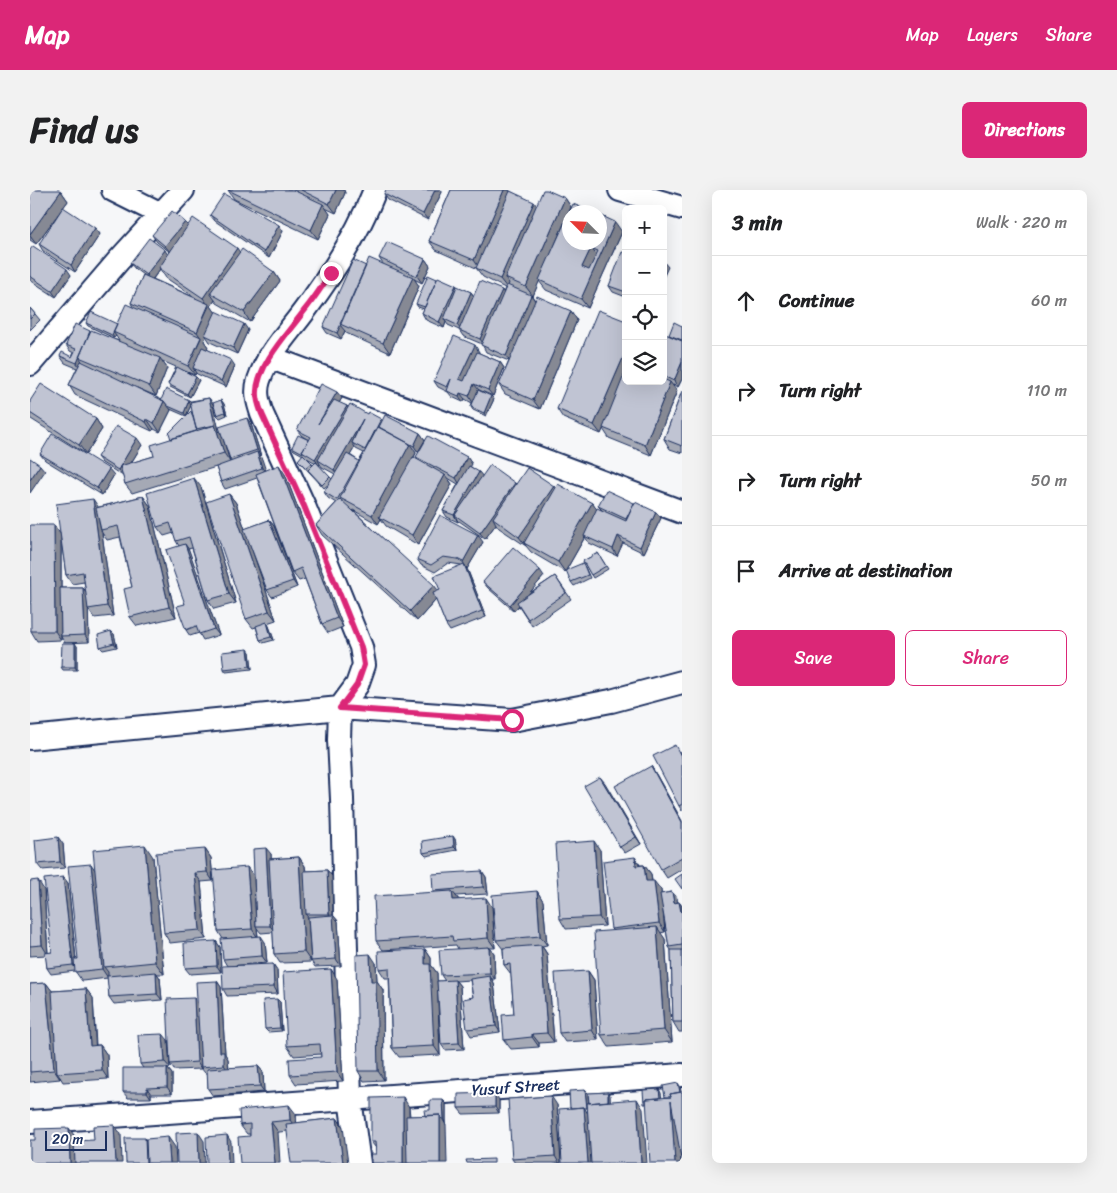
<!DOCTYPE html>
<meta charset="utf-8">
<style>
:root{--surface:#fff;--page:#f2f2f2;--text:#202124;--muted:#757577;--line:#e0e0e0;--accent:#db2777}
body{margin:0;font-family:Sriracha,sans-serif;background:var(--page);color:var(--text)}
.controls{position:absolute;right:15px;top:15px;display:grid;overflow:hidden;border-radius:8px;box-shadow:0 5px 20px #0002}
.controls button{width:45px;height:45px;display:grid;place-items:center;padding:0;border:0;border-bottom:1px solid var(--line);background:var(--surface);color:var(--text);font:25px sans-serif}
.compass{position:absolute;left:532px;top:15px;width:45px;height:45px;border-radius:50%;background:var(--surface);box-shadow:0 5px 20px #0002;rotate:294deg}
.scale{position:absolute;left:15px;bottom:12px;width:62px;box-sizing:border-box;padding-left:5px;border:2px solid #1b2f5e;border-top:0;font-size:14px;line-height:18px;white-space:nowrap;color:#1b2f5e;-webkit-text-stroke:4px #fff;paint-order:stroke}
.stop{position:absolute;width:15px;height:15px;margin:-11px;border:4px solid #db2777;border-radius:50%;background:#fff}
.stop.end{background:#db2777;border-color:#fff;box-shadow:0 1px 5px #0008}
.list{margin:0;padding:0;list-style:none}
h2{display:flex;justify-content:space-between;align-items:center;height:65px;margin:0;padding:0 20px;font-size:21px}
h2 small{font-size:16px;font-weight:400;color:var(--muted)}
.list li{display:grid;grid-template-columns:32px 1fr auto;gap:15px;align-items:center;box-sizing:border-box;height:90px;padding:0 20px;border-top:1px solid var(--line)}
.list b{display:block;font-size:19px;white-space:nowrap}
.list em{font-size:16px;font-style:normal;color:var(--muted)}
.actions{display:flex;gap:10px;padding:15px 20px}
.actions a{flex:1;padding:11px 0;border:1px solid var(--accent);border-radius:8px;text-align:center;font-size:18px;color:var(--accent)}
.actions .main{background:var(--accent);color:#fff}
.icon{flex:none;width:28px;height:28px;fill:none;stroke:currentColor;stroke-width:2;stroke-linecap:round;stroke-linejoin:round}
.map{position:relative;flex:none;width:652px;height:973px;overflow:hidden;border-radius:8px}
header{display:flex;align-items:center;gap:30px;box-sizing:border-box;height:70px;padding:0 25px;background:var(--accent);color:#fff}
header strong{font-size:24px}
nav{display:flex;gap:28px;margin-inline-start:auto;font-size:18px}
.intro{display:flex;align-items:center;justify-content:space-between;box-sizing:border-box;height:120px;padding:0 30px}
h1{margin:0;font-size:35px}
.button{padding:12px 22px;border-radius:8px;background:var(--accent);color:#fff;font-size:18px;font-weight:700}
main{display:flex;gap:30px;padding:0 30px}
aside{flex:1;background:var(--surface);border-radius:8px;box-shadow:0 5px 20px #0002}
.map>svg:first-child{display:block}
</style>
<header>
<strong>Map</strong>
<nav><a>Map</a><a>Layers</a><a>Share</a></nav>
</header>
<div class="intro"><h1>Find us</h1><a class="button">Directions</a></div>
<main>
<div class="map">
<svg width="652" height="973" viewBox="0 0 652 973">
<rect width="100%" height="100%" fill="#f6f7f9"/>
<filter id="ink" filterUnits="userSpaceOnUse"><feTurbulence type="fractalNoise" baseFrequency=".02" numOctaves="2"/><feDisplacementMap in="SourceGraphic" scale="10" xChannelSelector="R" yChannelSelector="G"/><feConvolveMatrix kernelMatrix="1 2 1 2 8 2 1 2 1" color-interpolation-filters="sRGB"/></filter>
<g filter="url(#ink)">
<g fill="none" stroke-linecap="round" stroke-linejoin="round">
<g stroke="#1b2f5e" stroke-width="26">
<path id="minor" d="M83 0 131 24
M590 0 652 18
M239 167 652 322
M0 174 89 70 153 0
M0 548 310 518 482 530 581 511 652 492
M0 932 652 885
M329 973 320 909 312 609 309 550 310 518 327 495 334 475 331 457 274 316 232 224C228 212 225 202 229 190 238 163 259 142 275 120 302 84 329 41 345 0"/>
</g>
<use href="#minor" stroke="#fff" stroke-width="22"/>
</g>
<path fill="#a5a9b5" stroke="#1b2f5e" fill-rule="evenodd" d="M0 0 31 1 38 11 6 54 0 50Z
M198 0H314L315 3 306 23 295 18 300 24 288 49 204 9Z
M356 0H411L412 2 398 30 358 10 354 4Z
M421 0H479L480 1 506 15 535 8 541 17 521 65 592 42 558 118 516 100 509 91 503 106H502L505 110 541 121 547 130 510 219 475 204 469 195 479 171 456 162 452 154 433 146 429 140 418 135 416 132 414 138 396 130 392 123 394 119 388 117 386 114 427 97 441 102 444 106 473 103 475 98 453 87 446 78 406 60 399 51Z
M180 25 253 41 239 68 185 31Z
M155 32 158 35 210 62 244 82 250 91 220 132 187 113 185 110 181 116 185 122 218 140 207 164 180 152 176 146 174 151 178 157 177 159 205 176 196 197 167 184 166 183 165 185 152 180 166 187 169 190 160 207 140 197 138 194 146 177 132 171 137 178 126 206 107 198 131 210 161 211 179 208 183 214 189 241 192 245 200 272 201 271 200 269 221 234 231 266 230 267 235 280 255 284 313 437 298 443 292 434 275 389 269 391 262 382 227 288 195 299 191 292 186 277 102 303 95 294 93 286 72 273 67 267 112 255 101 273 124 266 141 249 156 226 140 219 141 220 130 242 124 239 122 241 45 205 39 195 47 178 35 173 30 166 42 167 44 163 40 161 36 155 60 141 89 151 86 146 84 148 58 136 56 133 87 134 103 117 101 113 113 85 105 79 100 73 138 65 140 62 127 52 122 45ZM130 79 136 88 166 108 123 89ZM161 215 163 224 156 226Z
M65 38 70 44 45 82 13 61 9 54Z
M0 60 41 85 26 107 0 90Z
M596 63V107L583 102 579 96Z
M349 68 395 69 400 76 392 93 384 89 389 96 360 163 316 143 315 141 311 149 297 143 293 137 336 76 353 74Z
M0 118 10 130 0 140Z
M652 136V189L648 197 643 195 647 201 621 265 579 248 573 239 571 244 533 228 527 219 596 191H633V143L639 146Z
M449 162V163L470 172 474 178 463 206 449 200 464 209 456 226 443 220 441 217 442 213 435 209 433 212 422 207 418 202 408 197 404 191Z
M652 201V263L640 259 634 249Z
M312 208 309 213 317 216 318 217 352 231 390 243 395 250 388 262 383 259 386 263 384 267 388 270 386 267H437L442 274 440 276 452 286 486 294 524 296 525 299 562 313 567 320H572L568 316 604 314 626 322 631 328 614 363 593 353 587 366 559 353 555 347 535 382 501 362 496 356 469 338 466 334 455 349 429 331 428 332 417 327 413 321 428 294 418 288 422 294 388 355 356 336 351 329 348 334 323 320 408 401 410 400 431 375 418 373 405 382 391 375 387 369 453 352 437 379 436 378 438 381 456 427 420 441 416 435 406 410 387 431 292 345 286 335 306 313 298 308 294 302 299 294 294 298 268 270 273 265 264 260 262 257 279 250 272 246 267 240ZM325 257 326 259 334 263 329 271 320 265ZM275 266 277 268 286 273 283 275ZM290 274 292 277 305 284 302 289 289 276Z
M191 210 194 214 197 225 190 228 187 225Z
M0 211 66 229 72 239 56 264 1 229 0 228Z
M10 264 84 285 72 305 15 270Z
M171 297 206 413 184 419 178 410 162 358 158 359 189 445 173 450 169 443 160 446 156 440 155 414 149 356 146 351 144 343 134 346 127 337Z
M199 304 206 313 215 339 239 330 244 336 267 397 242 407 237 400 221 357 246 430 237 433 239 436 244 450 233 453 230 450 226 437 223 438 216 429Z
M113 306 120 316 146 427 107 436 100 427 102 397 90 347 77 350 72 343 83 426 64 428 58 419 59 452 35 453 31 447V450L7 451 1 441 30 344 69 317ZM31 348 36 385 42 394 54 392 56 401 53 398H31Z
M568 363 578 379 563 388 553 371Z
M555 377 560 388 544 396 541 392Z
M514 386 498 404 525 386 541 409 502 436 489 416 484 421 458 398 453 392Z
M81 441 84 444 87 457 73 460 70 457Z
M47 456V480H33L31 477Z
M220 462 222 479 196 482 194 479Z
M650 561 652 566V621L649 616Z
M621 576 627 586 652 631V679L637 688 631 679Z
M570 587 611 654 595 663 590 657Z
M425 649 427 660 396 666 393 663Z
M33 654 35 678 12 680 7 674Z
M175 659 181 668 183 691 171 692 176 749 140 753 134 743Z
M570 660 575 736 536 739 530 729Z
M241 664V669L269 667 275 676 276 681 297 680 302 686 303 725 308 731 311 776 285 777 281 771V766V772L250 773 244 764 243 742 231 743 227 738 228 746 235 752 237 773 197 776 193 769V749L188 741Z
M123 667 134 784H127L130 788 132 810 84 814 79 807 78 788 52 791 45 781 21 784 17 778 16 765 0 766V691L14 700 18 763 22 762 33 687 38 693 46 769H48L65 680Z
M605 667 610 675H614L621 684 622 691 631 700V704L642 702 647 708V712H649L652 716V842H649L643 832 641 760 639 757 634 728 635 742 630 743 635 749 642 852 579 857 571 845 583 741 581 739Z
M452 681 456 687 458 704 426 706 428 709 462 717 465 758H460L464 763 465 789H462L464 793 470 842 441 846 437 839 443 807 440 790 426 791 430 796 434 859 415 860 411 854 408 817 410 865 369 867 362 858 359 788H355L349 779 395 759 401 768V775L407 783V791H415L411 785 428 759 426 755 353 760 346 751 404 702 403 701Z
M507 701 513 711 517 755 512 756 517 764 524 852 509 853V857L481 859 474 850 484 824 481 784 474 775 473 759 466 750Z
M186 751 190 757 191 782 160 784 155 778Z
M346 773 347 791 353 800 354 890 334 891 328 881Z
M243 774 247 780 248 804 197 806 193 799Z
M558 781 564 790 568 850 535 852 529 843Z
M307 789 313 891 266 894 260 885 291 867V864L264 866 257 856Z
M187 791 191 797 195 864 198 869 199 878 228 876 233 882 234 902 183 906 178 899V883H175L171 878V879L144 880 140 874 167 813Z
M16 793 22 801 56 799 63 808 66 855H70L77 865 78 889 33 892 30 887V889L0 892V794Z
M250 812 252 841 238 842 235 839Z
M138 850 140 878 138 879 142 884V904H121V908H98L93 902 113 878 110 874Z
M469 910V923L433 924 428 918Z
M416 913V932H415L416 935 346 964V958L341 952 379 917 380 926H395L400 920Z
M527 915 531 973H485L482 969Z
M266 924V933L307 928 313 937 257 941 220 946V944H217L210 935Z"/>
<path fill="#868994" stroke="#1b2f5e" d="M306 0H314L315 3 306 23 299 14Z
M405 0H411L412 2 398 30 393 24Z
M474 0H479L482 5 450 79 444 70Z
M31 1 38 11 6 54 0 46V44Z
M535 8 541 17 503 106 496 97Z
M504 12 511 21 475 88 479 93 477 98 470 89Z
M293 14 300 24 288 49 281 40Z
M155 32 160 38 140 62 135 56Z
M585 32 592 42 558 118 551 109Z
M249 35 253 41 239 68 234 62Z
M65 38 70 44 45 82 41 75Z
M207 58 213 67 180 103 185 110 181 116 186 123 174 151 178 157 167 180 163 178 166 183 165 185 158 176 171 148 167 142 179 116 173 108Z
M561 58 568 67 558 86 552 77Z
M135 60 139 67 121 91 116 85Z
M395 69 400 76 392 93 387 86Z
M633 71 638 77 633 88Z
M37 79 41 85 26 107 22 101Z
M244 82 250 91 220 132 214 122Z
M383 87 389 96 360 163 353 153Z
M426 95 430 101 414 129 416 132 414 138 409 132Z
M472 100 476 107 455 156 450 149Z
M441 102 445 108 432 141 427 135Z
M501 105 506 112 480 172 476 166Z
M541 121 547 130 510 219 503 210Z
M214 134 218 140 207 164 203 158Z
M310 135 315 141 311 149 307 143Z
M83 142 86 146 84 148 82 145Z
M445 155 449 162 434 195 429 189Z
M596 161V185L571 244 564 235Z
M49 167 54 174 51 180 47 173Z
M130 168 137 178 126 206 119 196Z
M201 170 205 176 196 197 191 191Z
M470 172 474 178 463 206 458 200Z
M652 172V189L648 197 644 191Z
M166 187 169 190 160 207 157 204Z
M640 192 647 201 621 265 615 255Z
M444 194 449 200 443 213 439 206Z
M307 202 312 208 292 241 288 234Z
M430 203 435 209 433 212 429 206Z
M461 206 464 209 456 226 454 223Z
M179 208 183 214 189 241 192 245 200 272 194 263 185 235Z
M159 210 162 213 156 226 154 223Z
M191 210 194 214 197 225 195 222Z
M134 211 141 220 130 242 124 233Z
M317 216 322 222 288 270 290 274 289 276 285 269Z
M217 228 221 234 231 266 227 260Z
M66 229 72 239 56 264 49 255Z
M117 229 124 239 122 241 116 232Z
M333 229 322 253 325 257 308 286 304 280Z
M351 229 356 236 335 260Z
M390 243 395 250 388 262 384 256Z
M107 248 112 255 93 286 88 280Z
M380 254 386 263 351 328 349 327 351 329 348 334 342 325Z
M227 262 232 269 237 284 232 278Z
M437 267 442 274 430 295 426 288Z
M10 275 15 281 0 303V290Z
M249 275 255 284 313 437 307 428Z
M79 279 84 285 72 305 67 298Z
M449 282 454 288 425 325 428 332 424 325Z
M415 285 422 294 388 355 382 345Z
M164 288 171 297 206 413 199 404Z
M485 293 490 300 463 328 466 334 455 349 450 343Z
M524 296 530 306 494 353 496 356 489 347Z
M199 304 206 313 246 430 239 421Z
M113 306 120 316 146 427 139 417Z
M63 309 69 318 71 340 72 343 83 426 77 416Z
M562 313 569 322 535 382 528 372Z
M604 313 608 320 600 336 596 329Z
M626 322 631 328 614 363 610 357Z
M239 330 244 336 267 397 263 391Z
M24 335 31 345V450L25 441Z
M448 345 453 352 437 379 433 372Z
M588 346 593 353 587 366 583 359Z
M155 354 159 360 189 445 184 439Z
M434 374 438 381 456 427 452 421Z
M510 380 514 386 484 421 480 415Z
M404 395 411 404 387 431 380 421Z
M53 398 58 404 59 452 55 445Z
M237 432 239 436 244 450 241 447Z
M81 441 84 444 87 457 84 453Z
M45 453 47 456V480L45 477Z
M218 459 220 462 222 479 220 476Z
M621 576 627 586 652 631V633Z
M570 587 575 593 611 654 606 647Z
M423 646 425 649 427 660 424 657Z
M28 647 33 654 35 678 30 672Z
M564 651 570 660 575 736 569 727Z
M115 655 123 667 134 784 125 772Z
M236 658 241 664 245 742 240 736Z
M175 659 181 668 183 691 177 682Z
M269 667 275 676 278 724H276L278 728 281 772 274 762Z
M605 667 611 677 606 676Z
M61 674 67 683 74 777 78 782V788L72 779Z
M614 675 621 684 623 701 616 691Z
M217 677 224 686 226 736 227 738 228 748 222 739Z
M297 680 302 686 303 725 308 731 311 776 306 769 303 730 299 724Z
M452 681 456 687 458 704 453 697Z
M165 683 171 692 176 749 170 740Z
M33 687 38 693 47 781 43 775Z
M8 690 14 700 18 765 12 755Z
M624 691 631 700 635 742 629 733Z
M422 701 429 710H423Z
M507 701 513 711 517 755 510 746Z
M642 702 647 708 648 719 644 713Z
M456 708 462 717 465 758 458 748Z
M649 712 652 716V724L651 722Z
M627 737 635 749 642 852 634 840Z
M231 746 235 752 237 773 232 766Z
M186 751 190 757 191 782 187 776Z
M511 755 517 764 524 852 517 843Z
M459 757 464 763 465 789 460 783Z
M395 759 401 768V775L407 783 410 865 404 856 395 774Z
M340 764 346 773 347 791 353 800 354 890 348 881 341 791Z
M243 774 247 780 248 804 244 797Z
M301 779 307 789 313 891 307 882Z
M558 781 564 790 568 850 562 840Z
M126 782 130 788 132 810 127 804Z
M460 786 464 793 470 842 466 836Z
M425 790 430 796 434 859 429 853Z
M187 791 191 797 195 864 198 869 199 882 194 875 190 862Z
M16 793 23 802 27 883 30 887V889L24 880Z
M56 799 63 808 66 865 60 856Z
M164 808 169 815 171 879 167 872Z
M247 809 250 812 252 841 250 838Z
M133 844 138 850 140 878 135 872Z
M502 844 509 853V857L502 847Z
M70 855 77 865 78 889 72 880Z
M228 876 233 882 234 902 230 896Z
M137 878 142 884V904L137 897Z
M648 893 650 896 652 906H650Z
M117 898 121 904V908L117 902Z
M629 899 631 903 633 916 630 913Z
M555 900 558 903 559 921 557 918Z
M578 902 580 905 581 918 579 915Z
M465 903 469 910V923L465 917Z
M521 906 527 915 531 973H529L525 966Z
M373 907 379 917 380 973H373Z
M607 909 613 919 617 973H611Z
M413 910 416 913V932L414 929Z
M641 911 647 920 651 973H645Z
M259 915 266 924 267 940 260 930Z
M554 917 558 924 562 973H558Z
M410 925 416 935 417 973H410Z
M307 928 313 937 318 973H313Z
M241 932 248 942 250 973H245Z
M84 935 91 944 92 973H86Z
M39 938 46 948V973H40Z
M168 942 174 951 175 973H169Z
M197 945 201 952 202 973H198Z
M138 947 145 957 146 973H140Z
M115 948 119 954 120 973H116Z"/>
<path fill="#c0c4d3" stroke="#1b2f5e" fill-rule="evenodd" d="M0 0H29L31 1 0 44Z
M198 0H263L293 14 281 40Z
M271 0H306L299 14Z
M356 0H405L393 24 354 4Z
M421 0H474L444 70 399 51Z
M513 0H517L535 8 496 97 475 88Z
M480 1 504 12 470 89 446 78Z
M194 4 249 35 234 62 180 25Z
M543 14 563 22H540V52H570V25L585 32 551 109 509 90ZM561 58 568 61 559 80 552 77Z
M33 17 65 38 41 75 9 54Z
M142 21 155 32 135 56 122 45Z
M163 28 207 58 173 108 129 78Z
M119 48 135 60 116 85 100 73Z
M357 52 395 69 387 86 349 68Z
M3 56 37 79 22 101 0 86V60Z
M212 59 244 82 214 122 180 103Z
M592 62 596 63V102L579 96Z
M339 68 383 87 353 153 310 134Z
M323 70 336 76 307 143 293 137Z
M113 85 179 114 167 142 101 113Z
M398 85 407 89 395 117 386 114Z
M408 87 426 95 409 132 392 123Z
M450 91 472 100 450 149 429 140Z
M477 95 501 105 476 166 451 155Z
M427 96 441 102 427 135 414 129Z
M507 106 541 121 503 210 469 195Z
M96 114 171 147 158 176 83 142Z
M0 118 5 124 0 129Z
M568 120 596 131V161L564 235 527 219Z
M186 121 214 134 203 158 175 145Z
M61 122 87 134 82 145 56 133Z
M644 132 652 136V150L639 145Z
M45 134 60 141 47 173 30 166 32 162 42 167 46 159 36 155Z
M61 140 130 168 119 196 49 167Z
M633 143 652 151V172L644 191 633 186Z
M424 146 445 155 429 189 434 191 447 162 470 172 458 200 444 194 439 206 430 203 429 206 417 201 421 189 417 197 404 191Z
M172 157 201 170 191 191 163 178Z
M51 171 134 211 124 233 117 229 116 232 39 195Z
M147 177 166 187 157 204 138 194Z
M596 180V191H633V189L640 192 615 255 573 238Z
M11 194 66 229 49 255 0 223V211Z
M291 194 307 202 288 234 304 210 317 216 285 269 272 261 281 247 267 240Z
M136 199 159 210 154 223 138 216 134 211 131 210Z
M448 200 461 206 454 223 441 217Z
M652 201V256L634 249Z
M179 208 185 235 166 239 160 212Z
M191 210 195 222 187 225 183 213Z
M320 214 337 224 338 222 351 229 335 260 322 253 333 229 304 280 288 270Z
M161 221 167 241 141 249 139 243Z
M355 225 390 243 384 256 349 237Z
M217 228 227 260 200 269 189 237Z
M185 235 194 263 95 294 90 276 124 266 121 255Z
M86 236 107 248 88 280 67 267Z
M348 237 380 254 342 325 310 308Z
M22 244 79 279 67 298 10 264Z
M268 245 279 250 272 261 273 262V263L262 257Z
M398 246 437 267 426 288 386 267Z
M227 262 232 278 191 292 186 277Z
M273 264 282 273 276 278 268 270Z
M317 264 329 271 307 310 294 302Z
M383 267 415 285 382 345 349 327Z
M0 268 10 275 0 290Z
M286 272 300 287 292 295 278 280Z
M249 275 307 428 292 434 271 378 262 382 226 284Z
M460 275 485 293 450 343 425 325Z
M439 276 449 282 424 325 413 321Z
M497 278 524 296 489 347 463 328Z
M164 288 199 404 178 410 159 347 146 351 140 333 127 337 117 303Z
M528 294 562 313 528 372 494 353Z
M576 300 604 313 596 329 568 316Z
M199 304 239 421 216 429 176 312Z
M113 306 139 417 100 427 94 399 102 397 88 336 71 340 66 318Z
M63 309 77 416 58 419 53 382 36 385 26 314Z
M310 309 404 395 380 421 286 335Z
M605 312 626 322 610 357 588 346 583 359 554 346 567 318 596 331Z
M410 325 448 345 433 372 427 369 413 367 401 375 387 369Z
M239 330 263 391 237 400 214 339Z
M0 335H24L25 441H1Z
M155 354 184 439 169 444 166 436 156 440 147 416 155 414 136 360Z
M483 357 510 380 480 415 453 392Z
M568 363 576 376 561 385 553 371Z
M553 373 558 385 541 392 536 380Z
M434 374 452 421 416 435 403 403 410 400 404 386Z
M525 386 536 403 498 429 487 412Z
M30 398H53L55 445 31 446Z
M237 432 241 447 230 450 226 436Z
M81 441 84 453 70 457 68 445Z
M32 453H45V477H31Z
M218 459 220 476 194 479 192 462Z
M645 555 652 568V614L649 616 623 566Z
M621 576 652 633V667L631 679 585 596Z
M570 587 606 647 590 657 554 596Z
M423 646 424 657 393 663 392 651Z
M28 647 30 672 7 674 5 650Z
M564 651 569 727 530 729 525 654Z
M115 655 125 772 74 777 63 660Z
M236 658 240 736H226L223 659Z
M175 659 177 682 165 683 170 740 134 743 126 663Z
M269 667 274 762 244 764 239 669Z
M605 667 606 676 614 675 616 691H624L629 733 581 739 573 671Z
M61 674 72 779 45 782 44 769H48L38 676Z
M217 677 222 739 188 741 183 680Z
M297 680 299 724H276L274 681Z
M452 681 453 697 403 701 402 684Z
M652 684V699L645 689Z
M33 687 43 775 17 778 15 763 22 762 14 689Z
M8 690 12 755 0 756V691Z
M422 701 423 710 456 708 458 748 423 751 422 746 346 751 344 706Z
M507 701 510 746 466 750 462 705Z
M642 702 644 713 649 712 651 722H652V755L639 757 630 704Z
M303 725 306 769 281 771 278 727Z
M627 737 634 840 571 845 564 742Z
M231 746 232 766 193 769 191 749Z
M186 751 187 776 155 778 154 753Z
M511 755 517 843 502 844V847L474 850 472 825 484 824 480 774 474 775 473 758Z
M459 757 460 783 411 785 409 760Z
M395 759V774H400L404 856 362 858 359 778 349 779 348 761Z
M641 760H652V832H643Z
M340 764 341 791H346L348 881H328L326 765Z
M243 774 244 797 193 799 192 776Z
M301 779 307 882 260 885 259 869 291 867 290 854 257 856 253 782Z
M558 781 562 840 529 843 525 783Z
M126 782 127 804 79 807 77 786Z
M460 786 466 836 437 839 433 809 443 807 440 789Z
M425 790 429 853 411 854 407 791Z
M187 791 190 862H194V875L171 877 166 792Z
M16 793 24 880 0 882V794Z
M56 799 60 856 70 855 72 880 27 883 22 801Z
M164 808 167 872 140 874 137 809Z
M247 809 250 838 235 839 233 810Z
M133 844 135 872 110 874 108 845Z
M228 876 230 896 178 899 177 879Z
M93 878H137V897L117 898V902H93Z
M648 893 650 902 640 904 641 907H635L633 896Z
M629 899 630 908 616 909V914H614L613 900Z
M555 900 557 918H554V917L540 918 539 901Z
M578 902V911L559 913 558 903Z
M652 902V973L641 911 645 973H620L616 909 641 907 640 904Z
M465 903V917L428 918V904Z
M521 906 525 966 482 969 478 909Z
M373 907V973H341V964H346L345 952H341V908Z
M607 909 611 973H561L557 913Z
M400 910H413L414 929H412L410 925 395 926 394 920H400Z
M259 915 260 930 241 932 245 973H210L208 947 220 946V934L210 935 209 920Z
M554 917 558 973H532L529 919Z
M410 925V973H377L376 926Z
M307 928 313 973H261L256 934Z
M84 935 86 973H45L44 951 64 950 63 936Z
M39 938 40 973H0V950H5V939Z
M168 942 169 973H147L146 943Z
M197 945 198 973H177L176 947Z
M138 947 140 973H117L116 949Z
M95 948H115L116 973H96Z
M464 969V973H437L436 970Z"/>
</g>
<g fill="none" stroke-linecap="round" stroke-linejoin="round" filter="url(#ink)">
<path stroke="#db2777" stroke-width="6" d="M301 83C292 96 284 109 274 121 259 142 228 174 227 201 226 209 229 216 232 224L274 316 331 457 334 475 327 495 310 518 482 530"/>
</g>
<g text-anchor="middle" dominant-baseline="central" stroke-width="4" stroke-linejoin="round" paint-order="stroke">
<g font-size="16" fill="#1b2f5e" stroke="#fff">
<text transform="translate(486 897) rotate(-4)">Yusuf Street</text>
</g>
</g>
</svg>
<div class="controls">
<button>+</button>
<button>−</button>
<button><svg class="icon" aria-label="locate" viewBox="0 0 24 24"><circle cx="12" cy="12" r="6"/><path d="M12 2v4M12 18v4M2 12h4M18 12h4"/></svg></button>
<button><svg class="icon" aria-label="layers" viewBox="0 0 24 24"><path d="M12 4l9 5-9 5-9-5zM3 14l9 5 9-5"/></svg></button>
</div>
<svg class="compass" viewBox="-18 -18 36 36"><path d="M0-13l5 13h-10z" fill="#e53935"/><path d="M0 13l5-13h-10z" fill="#757577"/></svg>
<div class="scale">20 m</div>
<div class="stop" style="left:482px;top:530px"></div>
<div class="stop end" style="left:301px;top:83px"></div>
</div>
<aside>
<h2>3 min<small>Walk · 220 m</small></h2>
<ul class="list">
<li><svg class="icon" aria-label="ahead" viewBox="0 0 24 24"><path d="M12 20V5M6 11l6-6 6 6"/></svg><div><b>Continue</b></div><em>60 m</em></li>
<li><svg class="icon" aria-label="right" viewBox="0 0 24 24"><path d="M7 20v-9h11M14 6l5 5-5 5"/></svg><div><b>Turn right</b></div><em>110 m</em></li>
<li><svg class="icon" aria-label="right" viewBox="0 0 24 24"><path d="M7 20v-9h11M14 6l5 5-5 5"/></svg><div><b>Turn right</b></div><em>50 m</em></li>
<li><svg class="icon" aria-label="arrive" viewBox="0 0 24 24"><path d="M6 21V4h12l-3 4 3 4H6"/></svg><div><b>Arrive at destination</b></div></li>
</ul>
<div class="actions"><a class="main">Save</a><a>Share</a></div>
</aside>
</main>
